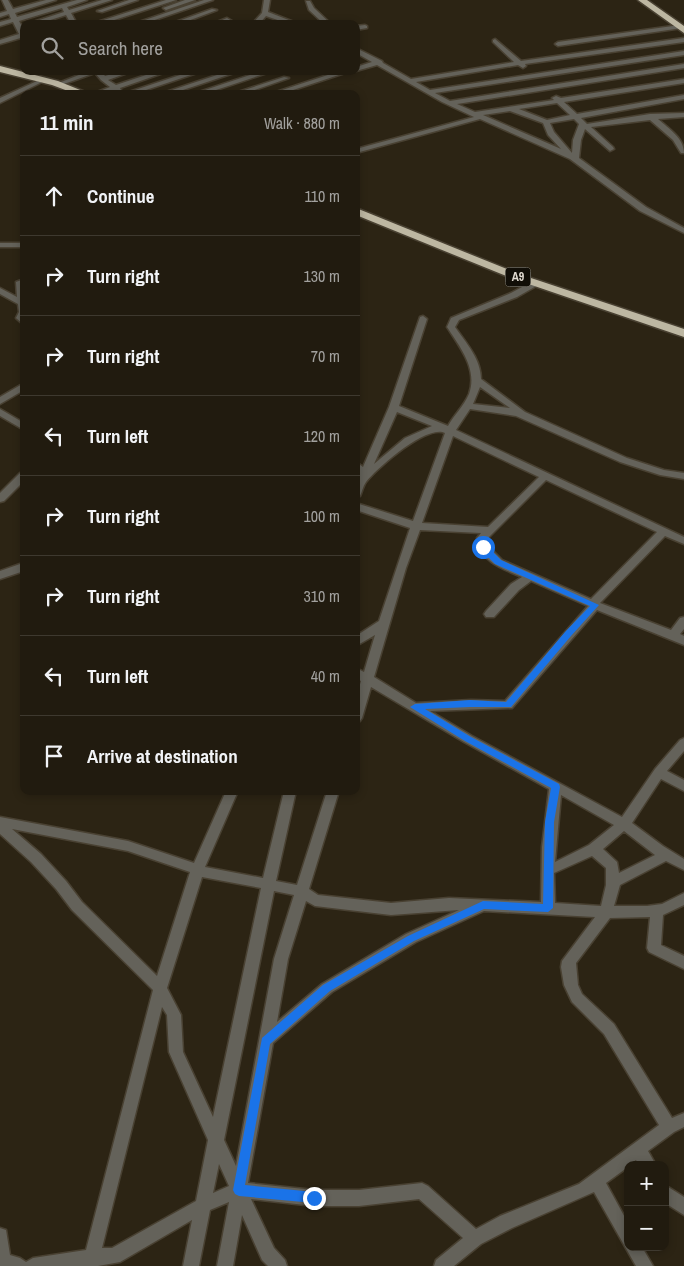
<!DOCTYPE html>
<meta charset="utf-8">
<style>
:root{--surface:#211b0f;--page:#292418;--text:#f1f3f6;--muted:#a2a19e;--line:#3e392f}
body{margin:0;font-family:"Archivo Narrow",sans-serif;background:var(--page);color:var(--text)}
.controls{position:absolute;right:15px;bottom:15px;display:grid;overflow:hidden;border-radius:10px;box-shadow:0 2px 8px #0003}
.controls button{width:45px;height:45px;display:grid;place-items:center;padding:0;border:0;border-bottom:1px solid var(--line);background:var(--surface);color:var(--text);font:25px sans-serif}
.stop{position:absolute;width:15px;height:15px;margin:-11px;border:4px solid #1a73e8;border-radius:50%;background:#fff}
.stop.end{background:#1a73e8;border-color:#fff;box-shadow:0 1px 5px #0008}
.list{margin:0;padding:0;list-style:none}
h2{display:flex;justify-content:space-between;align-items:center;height:65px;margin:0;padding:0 20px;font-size:21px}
h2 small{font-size:16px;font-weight:400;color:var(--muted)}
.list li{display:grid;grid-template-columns:32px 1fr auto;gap:15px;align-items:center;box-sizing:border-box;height:80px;padding:0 20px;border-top:1px solid var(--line)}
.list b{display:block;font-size:19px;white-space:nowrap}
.list em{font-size:16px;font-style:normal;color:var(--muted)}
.icon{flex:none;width:28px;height:28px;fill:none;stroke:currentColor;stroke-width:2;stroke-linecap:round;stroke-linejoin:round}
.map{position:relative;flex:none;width:684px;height:1266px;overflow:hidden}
.search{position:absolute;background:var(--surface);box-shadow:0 2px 8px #0003;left:20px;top:20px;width:340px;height:55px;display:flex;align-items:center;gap:12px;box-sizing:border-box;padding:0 18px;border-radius:10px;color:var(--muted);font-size:19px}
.panel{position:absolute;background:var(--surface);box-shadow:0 2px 8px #0003;left:20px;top:90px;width:340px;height:705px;border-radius:10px}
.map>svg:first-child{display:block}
</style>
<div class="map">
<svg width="684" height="1266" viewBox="0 0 684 1266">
<rect width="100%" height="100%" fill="#2c2414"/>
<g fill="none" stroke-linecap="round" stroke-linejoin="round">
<g stroke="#494132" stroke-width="3">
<path id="minor" d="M2 0H8L13 9 46 0H56L15 13 17 17 77 0H87L67 7 69 10 102 0H112L71 13 77 24H71L66 15 38 24H27L64 12 62 8 19 21 24 30V37L0 44V40L19 34 13 22 0 26V22L11 19 9 14 0 17V13L7 11Z
M129 0H138L102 12 97 11Z
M166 0H176L102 24H91Z
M185 0H195L166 10 163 8Z
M204 0H213L143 24H133Z
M264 0H270L268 12 299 24H289L266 16 259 24H252L262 13Z
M306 1H310L314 8 331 24H324L309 10Z
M212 9 217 10 180 24H170Z
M227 18 237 24 226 22 212 24Z
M365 25 367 26V28L356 30V26Z
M680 25 682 26V28L558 46 555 44 558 42Z
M684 38V42L525 64 526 66 523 68 518 65 416 82 430 90 684 51V55L435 93 450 101 684 64V68L457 104 475 112 554 100 552 98 556 96 561 98 684 79V83L564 102 577 114 684 95V99L581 118 587 124 650 114 684 113V117L658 119C669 129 684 138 684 153H681L673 140 650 120 591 127 613 147 614 149 610 151 585 129 581 140 579 158 646 207 684 228V233L640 211 570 159 480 119 356 153V149L474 117 442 102 377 65 356 71V67L372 62 356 53V48L382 61 383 63 411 79 514 62 493 42V40L495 39 521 61ZM557 103 570 115 547 120 519 109ZM510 111 543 123 548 135 561 149 483 115ZM574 119 579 124 573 140 572 153 554 132 550 123Z
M89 71H101L105 76 122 71H133L108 80 116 85 158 71H169L120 88 121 90 118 92 114 90 103 94H92L110 87 101 80 95 73 61 85 56 84Z
M192 71H203L134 94H123Z
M229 71H240L171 94H160Z
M262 71H273L204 94H193Z
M340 71H351L281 94H270Z
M284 77 289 78 243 94H232Z
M37 81 42 82 0 103V98Z
M0 243H24V247H0Z
M24 279V325L16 318 19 312 18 304 0 294V288L17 297 16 282Z
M535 280 539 283 538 285 517 297 459 320 455 327C466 343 481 359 481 379L525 412 627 458 664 470 684 473V479L660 475 620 462 516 416 470 409 456 430 684 537V544L665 536 600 603 671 630 680 618 684 617V629L680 634 684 636V645L597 610 512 708 430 711 472 736 622 817 655 769 680 740 684 738V751L667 771 684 780V791L661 779 632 823 663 846 684 859V870L666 861 620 885 614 906H647L662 904 684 893V905L663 915 661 945 684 956V969L649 952 647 948 650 917 610 918 576 963 578 985 582 994 614 1024 672 1118 684 1113V1127L674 1132 648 1151 656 1165H639L636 1160 628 1165V1167L606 1183 628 1223V1247H642L653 1266H636L594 1192 512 1228 481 1244 454 1266H434L436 1260 463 1238 419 1199 359 1206H314L251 1199 274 1248 285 1260 287 1266H268L262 1260 242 1215 233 1266H217L229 1202 210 1210 199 1266H183L192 1220 120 1262 98 1266H0V1228L6 1230 10 1255 20 1258 26 1262 33 1258 86 1250 153 990 72 910 56 889 31 862 0 834V817L128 841 194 863 226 791H238L205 867 263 878 284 791H296L276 881 297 885 327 791H339L309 889 318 895 391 903 449 898 541 902 542 847 549 789 464 742 371 687 362 718 360 721 356 722V698L361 681 356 678V668L364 672 375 635 356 646V636L379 621 410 528 356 510V503L413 521 445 433C427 424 377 468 366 482 363 486 362 492 360 496L356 497V482L359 476 356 472V462L363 467 389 407 420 317 423 316 427 319 399 406 448 426C454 415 464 406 469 394 478 369 460 347 447 327L451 318 511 293ZM480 387 510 408 473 404ZM397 412 432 426 405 438 374 464ZM453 436 539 477 488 527 422 523ZM546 480 657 532 591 599 502 560 491 549 487 539ZM420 530 481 533 477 538C480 562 503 569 522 577L511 584 486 611 484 614 486 617H494L519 590 531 581 588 606 505 701 471 700 416 703 374 677 406 568ZM561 795 614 825 589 845 555 862ZM12 829 128 851 190 872 157 976 82 902 66 881 41 854ZM624 831 655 855 619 873 617 862 603 849ZM592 856 606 868V885L601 906 555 903 554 873ZM202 877 261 888 213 1117 183 1052 181 1015 167 988ZM274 891 294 895 274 959 236 1166 224 1140ZM306 901 315 906 391 915 459 910 406 934 322 984 277 1022 288 959ZM484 911 595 917 562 961 561 967 564 985 572 1002 604 1034 659 1125 579 1184 500 1216 476 1229 428 1186 422 1183 359 1190H314L248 1183 273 1043 332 992 416 942ZM162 1007 167 1015 169 1052 208 1140 196 1201 112 1248H102ZM219 1164 229 1186 213 1193Z
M24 383V390L0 404V397Z
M0 409 24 423V430L0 416Z
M24 472V481L4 501 0 502V493L20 473Z
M20 564H24V571L0 579V571Z
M665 1185 684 1197V1215L665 1203Z"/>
</g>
<g stroke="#494132" stroke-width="3">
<path id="highway" d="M638 0H647L684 26V33Z
M0 66 58 81 90 94H76L52 85 0 72Z
M356 208 519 274 684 329V337L511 278 356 215Z"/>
</g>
<use href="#minor" fill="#64625a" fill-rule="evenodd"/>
<use href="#highway" fill="#bdb7a2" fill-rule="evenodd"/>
</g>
<path fill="#1a73e8" d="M480 545H486L501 560 599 605 571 636 511 707H470L425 709 471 737 559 784 560 787 554 822 553 908 548 912 484 909 414 941 330 991 270 1044 245 1185 314 1192 318 1194 319 1198 318 1202 314 1203 239 1196 235 1194 233 1190 262 1038 323 985 408 936 483 901 543 904 545 822 551 788 465 741 410 707 415 704 470 700 506 702 565 632 590 606 495 564 480 549Z"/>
<g text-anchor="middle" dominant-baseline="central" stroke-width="5" stroke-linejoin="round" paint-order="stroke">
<rect fill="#110e07" stroke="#a39e94" stroke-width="1" x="505.5" y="267.5" width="25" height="19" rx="4"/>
<g font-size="12" font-weight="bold" fill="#e1dbd1">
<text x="518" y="277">A9</text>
</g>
</g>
</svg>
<div class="controls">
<button>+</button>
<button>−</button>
</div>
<div class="stop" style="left:483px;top:547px"></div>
<div class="stop end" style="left:314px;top:1198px"></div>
<div class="search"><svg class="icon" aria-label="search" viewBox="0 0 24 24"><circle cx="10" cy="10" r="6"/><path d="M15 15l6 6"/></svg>Search here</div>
<section class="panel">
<h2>11 min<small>Walk · 880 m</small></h2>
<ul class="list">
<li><svg class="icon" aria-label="ahead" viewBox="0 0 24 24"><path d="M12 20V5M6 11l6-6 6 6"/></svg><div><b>Continue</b></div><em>110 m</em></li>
<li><svg class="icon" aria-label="right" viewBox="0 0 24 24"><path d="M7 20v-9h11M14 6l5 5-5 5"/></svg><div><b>Turn right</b></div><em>130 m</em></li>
<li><svg class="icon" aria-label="right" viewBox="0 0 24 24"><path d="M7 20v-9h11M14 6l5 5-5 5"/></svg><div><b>Turn right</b></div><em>70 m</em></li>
<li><svg class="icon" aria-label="left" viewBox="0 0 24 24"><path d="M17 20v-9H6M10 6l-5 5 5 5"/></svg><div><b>Turn left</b></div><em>120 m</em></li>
<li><svg class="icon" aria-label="right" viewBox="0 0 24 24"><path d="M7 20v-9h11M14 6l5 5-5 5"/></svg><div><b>Turn right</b></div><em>100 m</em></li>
<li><svg class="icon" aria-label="right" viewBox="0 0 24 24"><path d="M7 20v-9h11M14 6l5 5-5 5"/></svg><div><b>Turn right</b></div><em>310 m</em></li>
<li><svg class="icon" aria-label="left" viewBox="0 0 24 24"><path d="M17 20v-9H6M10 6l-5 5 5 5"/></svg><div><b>Turn left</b></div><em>40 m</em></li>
<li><svg class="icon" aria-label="arrive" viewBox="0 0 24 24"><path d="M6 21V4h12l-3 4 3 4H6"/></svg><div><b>Arrive at destination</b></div></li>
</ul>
</section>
</div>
